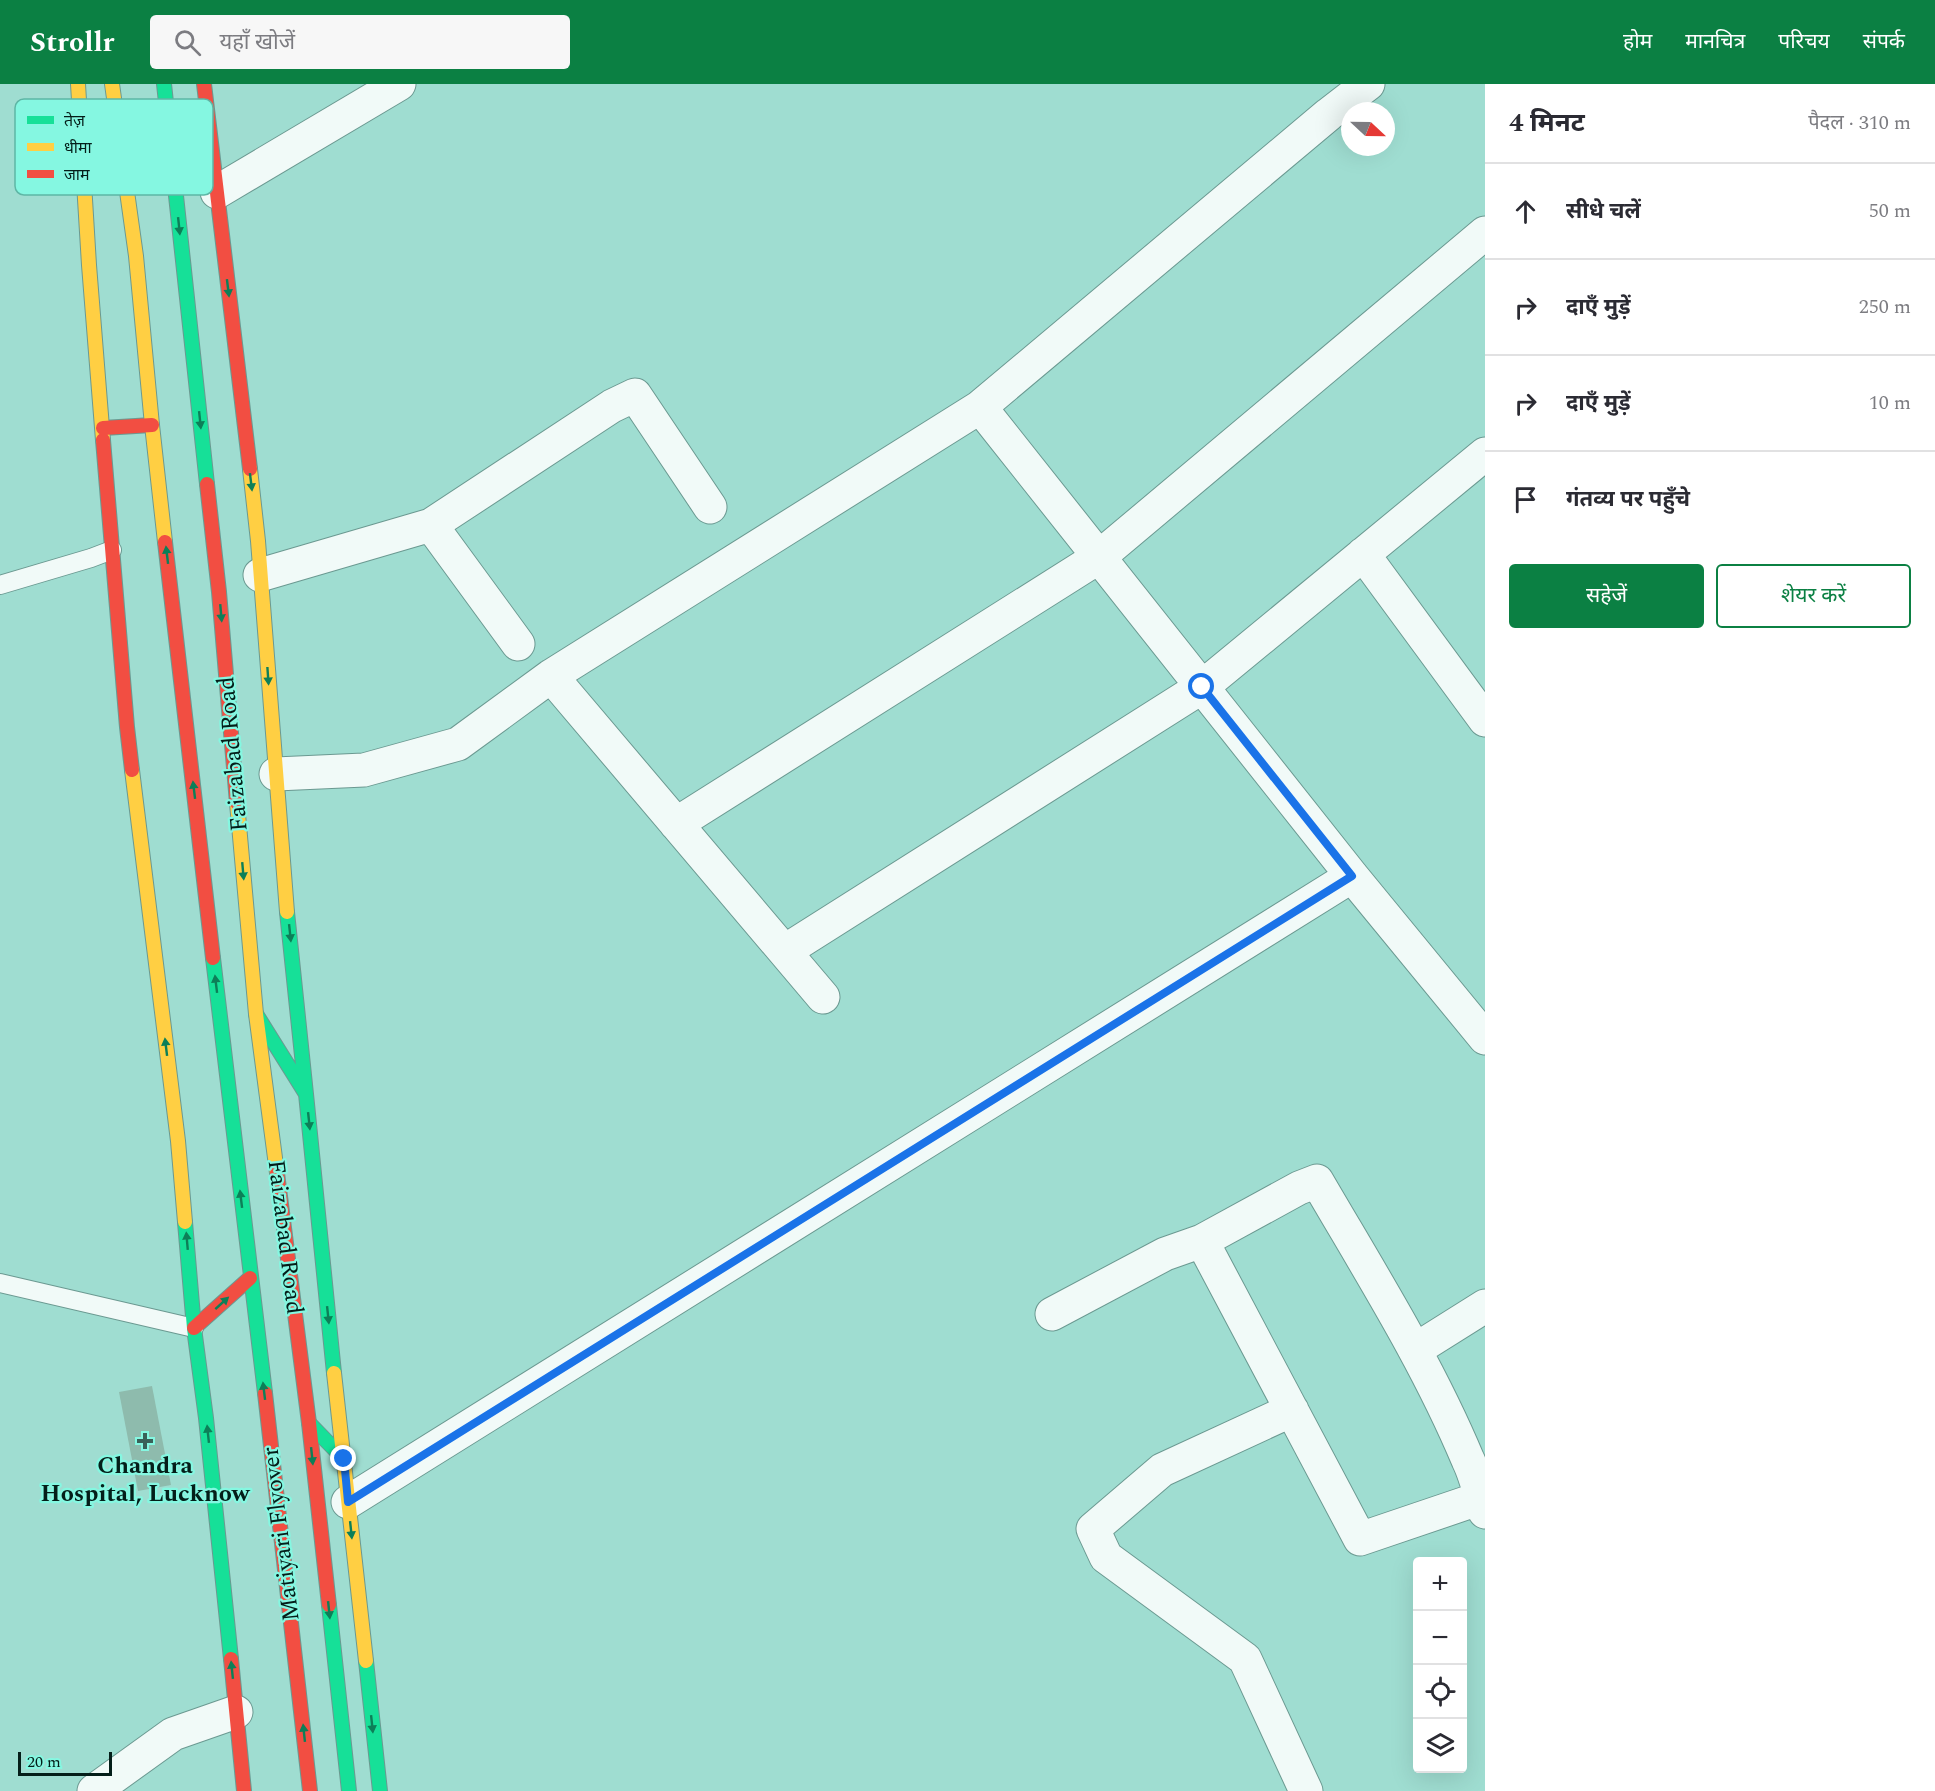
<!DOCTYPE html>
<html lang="hi">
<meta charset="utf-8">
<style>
:root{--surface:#fff;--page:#f7f7f7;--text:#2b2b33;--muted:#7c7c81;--line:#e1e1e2;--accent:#0b8043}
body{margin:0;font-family:Spectral,"Noto Sans Devanagari",serif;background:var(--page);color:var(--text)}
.controls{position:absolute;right:18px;bottom:18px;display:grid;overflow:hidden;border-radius:6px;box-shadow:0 6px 24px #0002}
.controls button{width:54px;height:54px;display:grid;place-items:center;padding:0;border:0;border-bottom:2px solid var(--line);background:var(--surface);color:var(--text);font:30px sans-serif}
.compass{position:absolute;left:1341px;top:18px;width:54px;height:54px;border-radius:50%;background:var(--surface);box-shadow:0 6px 24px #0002;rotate:112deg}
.scale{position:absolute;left:18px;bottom:15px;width:94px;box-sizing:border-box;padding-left:6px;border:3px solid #041e19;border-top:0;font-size:16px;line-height:21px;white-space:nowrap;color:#041e19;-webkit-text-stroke:4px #85f7e1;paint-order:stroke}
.stop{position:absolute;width:18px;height:18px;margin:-14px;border:4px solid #1a73e8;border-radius:50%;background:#fff}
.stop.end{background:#1a73e8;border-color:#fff;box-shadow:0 2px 6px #0008}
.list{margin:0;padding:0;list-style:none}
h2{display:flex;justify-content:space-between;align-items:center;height:78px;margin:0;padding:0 24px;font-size:26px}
h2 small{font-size:20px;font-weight:400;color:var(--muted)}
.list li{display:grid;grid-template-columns:39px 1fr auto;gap:18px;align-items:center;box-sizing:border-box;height:96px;padding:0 24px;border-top:2px solid var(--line)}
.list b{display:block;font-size:22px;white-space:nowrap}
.list em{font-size:20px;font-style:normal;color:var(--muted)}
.actions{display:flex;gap:12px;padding:18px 24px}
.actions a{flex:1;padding:14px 0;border:2px solid var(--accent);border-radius:6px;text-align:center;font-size:21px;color:var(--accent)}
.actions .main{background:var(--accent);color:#fff}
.icon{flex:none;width:33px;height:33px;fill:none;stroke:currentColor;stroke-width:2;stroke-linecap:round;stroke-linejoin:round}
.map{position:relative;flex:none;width:1485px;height:1707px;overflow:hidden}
header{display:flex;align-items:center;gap:36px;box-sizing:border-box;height:84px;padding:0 30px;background:var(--accent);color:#fff}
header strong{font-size:28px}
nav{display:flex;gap:33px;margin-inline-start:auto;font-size:21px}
.search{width:420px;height:54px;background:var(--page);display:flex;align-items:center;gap:15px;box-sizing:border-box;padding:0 21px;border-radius:6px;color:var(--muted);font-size:22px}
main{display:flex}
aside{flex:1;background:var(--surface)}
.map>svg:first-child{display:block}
</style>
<header>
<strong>Strollr</strong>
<div class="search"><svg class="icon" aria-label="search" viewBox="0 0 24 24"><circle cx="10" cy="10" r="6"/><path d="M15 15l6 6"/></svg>यहाँ खोजें</div>
<nav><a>होम</a><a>मानचित्र</a><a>परिचय</a><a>संपर्क</a></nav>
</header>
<main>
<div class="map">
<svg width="1485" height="1707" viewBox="0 0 1485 1707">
<rect width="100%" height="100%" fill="#9fddd1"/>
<path fill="#8ebbad" d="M152 1302 171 1401 138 1407 119 1308Z"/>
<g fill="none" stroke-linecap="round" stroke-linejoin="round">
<g stroke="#6b9991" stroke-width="20">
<path id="lane" d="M0 501 91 474 112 466
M0 1199 194 1244"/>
</g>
<g stroke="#6b9991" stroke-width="35">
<path id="street" d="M217 108 399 0
M980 323 1352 792 1485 954
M431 441 518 560
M1363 470 1485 636
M260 491 431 441 612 322 635 311 710 423
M551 592 823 913
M276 690 364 686 458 660 551 592 980 323 1329 30 1368 0
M676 740 1099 473 1485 149
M785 867 1202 603 1485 370
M1052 1230 1165 1170 1202 1157
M1415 1266 1485 1222
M1292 1326 1162 1386 1093 1445 1106 1473 1245 1575 1306 1707
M1481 1414 1360 1455 1202 1157 1299 1104 1317 1097C1370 1188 1427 1278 1468 1376 1476 1392 1480 1411 1485 1428
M348 1418 1352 792
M94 1707 173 1650 236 1628"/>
</g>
<g stroke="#6b9991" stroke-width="16">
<path id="fast" d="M164 0 207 400
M287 828 306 1010
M213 874 265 1309
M256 930 306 1010 334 1289
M185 1138 194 1244 206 1334 231 1575
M309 1339 344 1375
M329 1521 349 1707
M366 1577 380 1707"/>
</g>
<g stroke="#6b9991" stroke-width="16">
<path id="slow" d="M78 0 89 181 103 356
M112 0 136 172 152 341 165 458
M250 385 258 457 287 828
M132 686 178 1057 185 1138
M237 719 256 930 277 1089
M334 1289 366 1577"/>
</g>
<g stroke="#6b9991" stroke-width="16">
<path id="jam" d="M204 0 250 385
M103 344 152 341
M103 356 127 643 132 686
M207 400 219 508 237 719
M165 458 213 874
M277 1089 309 1339 329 1521
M194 1244 250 1194
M265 1309 310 1707
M231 1575 244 1707"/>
</g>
<use href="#lane" stroke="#f1faf8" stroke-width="18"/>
<use href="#street" stroke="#f1faf8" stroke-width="33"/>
<use href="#fast" stroke="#16e098" stroke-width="14"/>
<use href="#slow" stroke="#ffcf43" stroke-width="14"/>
<use href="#jam" stroke="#f24e42" stroke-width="14"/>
</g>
<defs><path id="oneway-solid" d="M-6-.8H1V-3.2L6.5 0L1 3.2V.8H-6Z" transform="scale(1.5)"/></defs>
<g fill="#0d7f58">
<use href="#oneway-solid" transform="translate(179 142) rotate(84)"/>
<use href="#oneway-solid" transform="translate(228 204) rotate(83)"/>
<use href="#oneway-solid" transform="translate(200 336) rotate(84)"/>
<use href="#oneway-solid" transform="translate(251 398) rotate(83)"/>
<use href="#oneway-solid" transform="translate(167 471) rotate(-97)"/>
<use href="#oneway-solid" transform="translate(221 529) rotate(85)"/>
<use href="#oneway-solid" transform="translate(268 592) rotate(86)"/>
<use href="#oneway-solid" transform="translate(194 706) rotate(-97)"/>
<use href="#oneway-solid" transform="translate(243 787) rotate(85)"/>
<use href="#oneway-solid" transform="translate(290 849) rotate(84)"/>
<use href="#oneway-solid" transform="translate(216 900) rotate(-97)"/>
<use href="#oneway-solid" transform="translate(166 963) rotate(-97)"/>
<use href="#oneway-solid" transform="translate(309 1037) rotate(84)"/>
<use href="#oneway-solid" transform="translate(241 1115) rotate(-97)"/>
<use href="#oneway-solid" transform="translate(187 1157) rotate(-95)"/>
<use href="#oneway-solid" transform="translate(222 1219) rotate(-42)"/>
<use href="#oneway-solid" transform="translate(328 1231) rotate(84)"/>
<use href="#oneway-solid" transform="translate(264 1307) rotate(-97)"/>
<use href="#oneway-solid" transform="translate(208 1350) rotate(-96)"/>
<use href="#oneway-solid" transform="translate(312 1372) rotate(84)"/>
<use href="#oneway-solid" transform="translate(351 1446) rotate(84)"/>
<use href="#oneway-solid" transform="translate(329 1526) rotate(84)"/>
<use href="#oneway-solid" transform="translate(232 1586) rotate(-96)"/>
<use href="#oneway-solid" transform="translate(372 1640) rotate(84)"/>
<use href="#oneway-solid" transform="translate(304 1649) rotate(-96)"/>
</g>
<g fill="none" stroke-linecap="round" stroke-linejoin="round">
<path stroke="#1a73e8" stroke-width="8" d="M344 1375 348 1418 1352 792 1202 603"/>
</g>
<path fill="#3a6159" stroke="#85f7e1" stroke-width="2" d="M142 1348h6v6h6v6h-6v6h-6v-6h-6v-6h6z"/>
<g text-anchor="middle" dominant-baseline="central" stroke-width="4.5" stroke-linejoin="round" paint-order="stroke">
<g font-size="24" fill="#041e19" stroke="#85f7e1">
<text transform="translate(233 670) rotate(-95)">Faizabad Road</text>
<text transform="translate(285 1153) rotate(83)">Faizabad Road</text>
<text transform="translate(281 1450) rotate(-97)">Matiyari Flyover</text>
</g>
<g font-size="24" font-weight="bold" fill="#041e19" stroke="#85f7e1">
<text x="145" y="1382">Chandra<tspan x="145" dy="28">Hospital, Lucknow</tspan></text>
</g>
</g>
<rect x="15" y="15" width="198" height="96" rx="9" fill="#85f7e1" stroke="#5eb6a5" stroke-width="1.5"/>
<rect x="27" y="32" width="27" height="8" fill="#16e098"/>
<rect x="27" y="59" width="27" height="8" fill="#ffcf43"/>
<rect x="27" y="86" width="27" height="8" fill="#f24e42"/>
<g font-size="16" fill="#041e19">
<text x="64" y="42">तेज़</text>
<text x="64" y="69">धीमा</text>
<text x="64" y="96">जाम</text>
</g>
</svg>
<div class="controls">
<button>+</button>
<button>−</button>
<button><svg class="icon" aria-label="locate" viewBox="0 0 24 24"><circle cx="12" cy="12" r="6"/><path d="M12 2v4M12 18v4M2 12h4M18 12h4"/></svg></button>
<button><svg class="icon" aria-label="layers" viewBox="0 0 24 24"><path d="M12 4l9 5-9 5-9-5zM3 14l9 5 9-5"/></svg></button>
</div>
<svg class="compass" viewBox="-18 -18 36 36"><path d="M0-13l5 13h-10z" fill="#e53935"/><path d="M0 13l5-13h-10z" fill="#7c7c81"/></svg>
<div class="scale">20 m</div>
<div class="stop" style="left:1202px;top:603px"></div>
<div class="stop end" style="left:344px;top:1375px"></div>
</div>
<aside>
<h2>4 मिनट<small>पैदल · 310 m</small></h2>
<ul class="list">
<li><svg class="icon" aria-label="ahead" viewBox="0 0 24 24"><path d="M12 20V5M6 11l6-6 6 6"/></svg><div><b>सीधे चलें</b></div><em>50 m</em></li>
<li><svg class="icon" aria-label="right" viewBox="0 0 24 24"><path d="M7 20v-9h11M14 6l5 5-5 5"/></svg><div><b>दाएँ मुड़ें</b></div><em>250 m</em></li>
<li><svg class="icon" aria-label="right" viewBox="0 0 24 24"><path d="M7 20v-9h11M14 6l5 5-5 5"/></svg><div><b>दाएँ मुड़ें</b></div><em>10 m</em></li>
<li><svg class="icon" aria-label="arrive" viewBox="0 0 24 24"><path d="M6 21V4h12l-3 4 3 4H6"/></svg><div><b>गंतव्य पर पहुँचे</b></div></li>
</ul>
<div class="actions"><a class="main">सहेजें</a><a>शेयर करें</a></div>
</aside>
</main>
